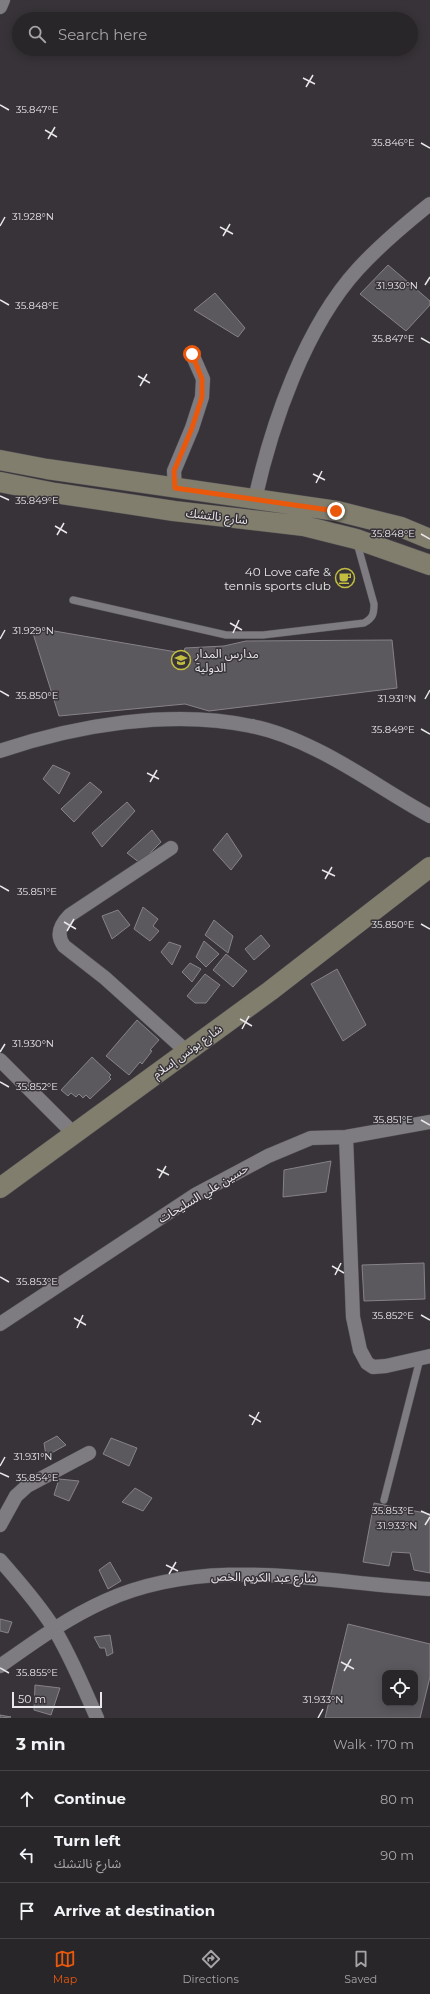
<!DOCTYPE html>
<meta charset="utf-8">
<style>
:root{--surface:#29262a;--page:#353236;--text:#f1f3f6;--muted:#a5a5a8;--line:#454347;--accent:#ea580c}
body{margin:0;font-family:Montserrat,"Noto Sans Arabic",sans-serif;background:var(--page);color:var(--text)}
.controls{position:absolute;right:12px;bottom:12px;display:grid;overflow:hidden;border-radius:8px;box-shadow:0 2px 10px #0003}
.controls button{width:36px;height:36px;display:grid;place-items:center;padding:0;border:0;border-bottom:1px solid var(--line);background:var(--surface);color:var(--text);font:20px sans-serif}
.scale{position:absolute;left:12px;bottom:10px;width:90px;box-sizing:border-box;padding-left:4px;border:2px solid #e9e7ea;border-top:0;font-size:11px;line-height:14px;white-space:nowrap;color:#e9e7ea;-webkit-text-stroke:3px #373338;paint-order:stroke}
.stop{position:absolute;width:12px;height:12px;margin:-9px;border:3px solid #ea580c;border-radius:50%;background:#fff}
.stop.end{background:#ea580c;border-color:#fff;box-shadow:0 1px 4px #0008}
.list{margin:0;padding:0;list-style:none}
h2{display:flex;justify-content:space-between;align-items:center;height:52px;margin:0;padding:0 16px;font-size:17px}
h2 small{font-size:13px;font-weight:400;color:var(--muted)}
.list li{display:grid;grid-template-columns:26px 1fr auto;gap:12px;align-items:center;box-sizing:border-box;height:56px;padding:0 16px;border-top:1px solid var(--line)}
.list b{display:block;font-size:15px;white-space:nowrap}
.list p{margin:0;font-size:13px;white-space:nowrap;color:var(--muted)}
.list em{font-size:13px;font-style:normal;color:var(--muted)}
.icon{flex:none;width:22px;height:22px;fill:none;stroke:currentColor;stroke-width:2;stroke-linecap:round;stroke-linejoin:round}
.map{position:relative;flex:none;width:430px;height:1718px;overflow:hidden}
.search{position:absolute;background:var(--surface);box-shadow:0 2px 10px #0003;left:12px;right:12px;top:12px;height:44px;display:flex;align-items:center;gap:10px;box-sizing:border-box;padding:0 14px;border-radius:22px;color:var(--muted);font-size:15px}
.sheet{height:220px;background:var(--surface)}
nav{display:flex;justify-content:space-around;align-items:center;box-sizing:border-box;height:56px;border-top:1px solid var(--line);background:var(--surface);font-size:11px;color:var(--muted)}
nav a{display:grid;justify-items:center;gap:2px}
nav .on{color:var(--accent)}
.map>svg:first-child{display:block}
</style>
<div class="map">
<svg width="430" height="1718" viewBox="0 0 430 1718">
<rect width="100%" height="100%" fill="#373338"/>
<path fill="#5c595e" stroke="#868288" fill-rule="evenodd" d="M388 265 430 301V305L406 331 360 294Z
M215 293 245 328 238 337 194 310Z
M31 627 182 653 181 663 185 648 224 646 246 641 392 640 397 688 209 711 185 704 59 716Z
M53 765 70 773 59 794 43 779Z
M90 782 102 792 74 822 61 809Z
M127 802 135 811 102 847 92 833Z
M152 830 161 842 140 863 127 853Z
M227 833 242 856 231 870 213 850Z
M143 907 158 919 153 926 159 931 150 941 134 929Z
M118 910 130 925 112 939 102 916Z
M214 920 233 936 228 953 205 935Z
M261 935 270 946 254 960 245 949Z
M204 941 219 954 206 967 196 957Z
M169 942 181 946 172 965 161 952Z
M226 954 247 971 233 987 213 970Z
M190 963 201 969 192 982 182 972Z
M337 969 366 1025 343 1041 311 984Z
M205 974 220 985 206 1003H195L187 996Z
M137 1020 159 1040 150 1050 152 1051 142 1064 140 1062 129 1075 106 1056Z
M92 1057 111 1075 109 1077 111 1079 90 1099 86 1095 83 1098 79 1094 76 1097 71 1093 68 1096 61 1090Z
M331 1161 326 1192 283 1197 284 1170Z
M424 1263 425 1299 364 1301 362 1265Z
M57 1436 66 1445 46 1456 44 1443Z
M111 1438 137 1448 129 1466 103 1454Z
M59 1479 79 1481 69 1501 54 1495Z
M135 1488 152 1498 143 1511 122 1502Z
M374 1503 430 1514V1573L414 1570 410 1553 392 1552 389 1566 363 1562Z
M110 1562 121 1581 108 1589 99 1570Z
M0 1619 12 1622 8 1633 0 1631Z
M348 1624 430 1644V1677L420 1718H325ZM385 1673H415V1703H385Z
M110 1635 113 1653 107 1656 105 1648H100L94 1637Z
M35 1685 60 1688 51 1715 34 1710Z
M0 1715 11 1717 0 1718Z"/>
<g fill="none" stroke-linecap="round" stroke-linejoin="round">
<g stroke="#535054" stroke-width="8">
<path id="lane" d="M73 600 226 635H263L364 623C373 618 374 614 374 604L357 543
M384 1500 420 1359"/>
</g>
<g stroke="#535054" stroke-width="15">
<path id="street" d="M0 7 3 0
M175 488 174 471 192 428 202 397 203 379 192 354
M255 499C272 423 305 327 358 269 380 245 405 224 430 204
M0 751C76 725 172 709 251 726 273 730 297 740 317 750 356 769 391 795 430 816
M171 848 70 915C61 924 55 934 64 946L105 978 186 1051
M0 1060 74 1134
M346 1137 353 1317 360 1350 367 1363 373 1367 386 1366 430 1356
M0 1324 195 1195 268 1156 311 1138 346 1137 430 1122
M0 1525 16 1496 27 1486 89 1453
M0 1560C19 1582 38 1603 53 1627 71 1656 83 1687 97 1718
M0 1666C34 1642 67 1618 105 1601 209 1554 322 1583 430 1589"/>
</g>
<g stroke="#535054" stroke-width="21">
<path id="secondary" d="M0 460 47 469 337 511 401 527 430 539
M0 482 55 493 174 511 304 526 356 539 430 565
M0 1188 270 991 430 867"/>
</g>
<use href="#lane" stroke="#7f7c81" stroke-width="7"/>
<use href="#street" stroke="#7f7c81" stroke-width="14"/>
<use href="#secondary" stroke="#817e6e" stroke-width="20"/>
</g>
<g fill="none" stroke-linecap="round" stroke-linejoin="round">
<path stroke="#ea580c" stroke-width="5" d="M192 354 202 379V397L192 428 174 471 175 488 336 511"/>
</g>
<path fill="none" stroke="#e9e7ea" stroke-width="1.5" d="M303 78 315 84M306 87 313 75M0 105 9 110M45 130 57 137M48 139 55 127M421 143 430 148M0 226 5 217M220 227 233 234M223 236 230 224M425 285 430 277M0 300 9 305M421 338 430 343M138 376 150 383M140 386 147 374M313 474 325 480M316 483 322 471M0 496 9 500M55 526 67 533M421 534 430 539M57 535 64 523M230 623 242 630M233 633 239 620M0 639 5 630M0 691 9 696M425 699 430 690M421 729 430 734M147 773 159 779M150 782 157 770M322 870 335 876M325 879 332 867M0 886 9 891M64 922 76 929M421 924 430 929M67 931 74 919M240 1019 252 1026M242 1029 249 1016M0 1052 5 1044M0 1082 9 1087M421 1120 430 1125M157 1169 169 1175M159 1178 166 1166M332 1266 344 1273M335 1275 341 1263M0 1277 9 1282M421 1315 430 1320M74 1318 86 1325M77 1328 83 1315M249 1415 261 1422M252 1425 259 1412M0 1466 5 1457M0 1473 9 1477M421 1511 430 1515M425 1525 430 1517M166 1565 178 1571M169 1574 176 1562M341 1662 354 1669M0 1668 9 1673M344 1671 351 1659M318 1718 323 1709"/>
<defs>
<g id="cafe-ring" transform="scale(1)"><circle r="9.5" fill="#373338" stroke="#c2bd3f" stroke-width="1.5"/><path d="M-5.5-4.5H6V0H3Q3 3.5 0 3.5H-2.5Q-5.5 3.5-5.5 0ZM3-3.2v2h1.7v-2ZM-6 4.5H4V6H-6Z" fill="#c2bd3f"/></g>
<g id="school-ring" transform="scale(1)"><circle r="9.5" fill="#373338" stroke="#c2bd3f" stroke-width="1.5"/><path d="M0-5L7-2L0 1L-7-2ZM-4 1L0 2.5L4 1V4Q0 6-4 4Z" fill="#c2bd3f"/></g>
</defs>
<g fill-rule="evenodd">
<use href="#cafe-ring" x="345" y="578"/>
<use href="#school-ring" x="181" y="660"/>
</g>
<g text-anchor="middle" dominant-baseline="central" stroke-width="3" stroke-linejoin="round" paint-order="stroke">
<g font-size="12" fill="#e9e7ea" stroke="#373338">
<text transform="translate(217 516) rotate(7)">شارع نالتشك</text>
<text transform="translate(187 1051) rotate(-36)">شارع يونس إسلام</text>
<text transform="translate(203 1193) rotate(-31)">حسين علي السليحات</text>
<text transform="translate(264 1577) rotate(1)">شارع عبد الكريم الخص</text>
</g>
<g font-size="12" fill="#e9e7ea" stroke="#373338" text-anchor="end">
<text x="331" y="571">40 Love cafe &amp;<tspan x="331" dy="14">tennis sports club</tspan></text>
<text x="195" y="653" text-anchor="start">مدارس المدار<tspan x="195" dy="14">الدولية</tspan></text>
</g>
</g>
<g font-size="10" text-anchor="middle" fill="#e9e7ea" stroke="#373338" stroke-width="3" stroke-linejoin="round" paint-order="stroke">
<text x="37" y="113">35.847°E</text>
<text x="393" y="146">35.846°E</text>
<text x="33" y="220">31.928°N</text>
<text x="397" y="289">31.930°N</text>
<text x="37" y="309">35.848°E</text>
<text x="393" y="342">35.847°E</text>
<text x="37" y="504">35.849°E</text>
<text x="393" y="537">35.848°E</text>
<text x="33" y="634">31.929°N</text>
<text x="37" y="699">35.850°E</text>
<text x="397" y="702">31.931°N</text>
<text x="393" y="733">35.849°E</text>
<text x="37" y="895">35.851°E</text>
<text x="393" y="928">35.850°E</text>
<text x="33" y="1047">31.930°N</text>
<text x="37" y="1090">35.852°E</text>
<text x="393" y="1123">35.851°E</text>
<text x="37" y="1285">35.853°E</text>
<text x="393" y="1319">35.852°E</text>
<text x="33" y="1460">31.931°N</text>
<text x="37" y="1481">35.854°E</text>
<text x="393" y="1514">35.853°E</text>
<text x="397" y="1529">31.933°N</text>
<text x="37" y="1676">35.855°E</text>
<text x="323" y="1703">31.933°N</text>
</g>
</svg>
<div class="controls">
<button><svg class="icon" aria-label="locate" viewBox="0 0 24 24"><circle cx="12" cy="12" r="6"/><path d="M12 2v4M12 18v4M2 12h4M18 12h4"/></svg></button>
</div>
<div class="scale">50 m</div>
<div class="stop" style="left:192px;top:354px"></div>
<div class="stop end" style="left:336px;top:511px"></div>
<div class="search"><svg class="icon" aria-label="search" viewBox="0 0 24 24"><circle cx="10" cy="10" r="6"/><path d="M15 15l6 6"/></svg>Search here</div>
</div>
<section class="sheet">
<h2>3 min<small>Walk · 170 m</small></h2>
<ul class="list">
<li><svg class="icon" aria-label="ahead" viewBox="0 0 24 24"><path d="M12 20V5M6 11l6-6 6 6"/></svg><div><b>Continue</b></div><em>80 m</em></li>
<li><svg class="icon" aria-label="left" viewBox="0 0 24 24"><path d="M17 20v-9H6M10 6l-5 5 5 5"/></svg><div><b>Turn left</b><p>شارع نالتشك</p></div><em>90 m</em></li>
<li><svg class="icon" aria-label="arrive" viewBox="0 0 24 24"><path d="M6 21V4h12l-3 4 3 4H6"/></svg><div><b>Arrive at destination</b></div></li>
</ul>
</section>
<nav>
<a class="on"><svg class="icon" aria-label="map" viewBox="0 0 24 24"><path d="M3 6l6-2 6 2 6-2v14l-6 2-6-2-6 2zM9 4v14M15 6v14"/></svg>Map</a>
<a><svg class="icon" aria-label="directions" viewBox="0 0 24 24"><path d="M12 3l9 9-9 9-9-9zM9 14v-3h6M13 9l2 2-2 2"/></svg>Directions</a>
<a><svg class="icon" aria-label="saved" viewBox="0 0 24 24"><path d="M7 4h10v16l-5-4-5 4z"/></svg>Saved</a>
</nav>
